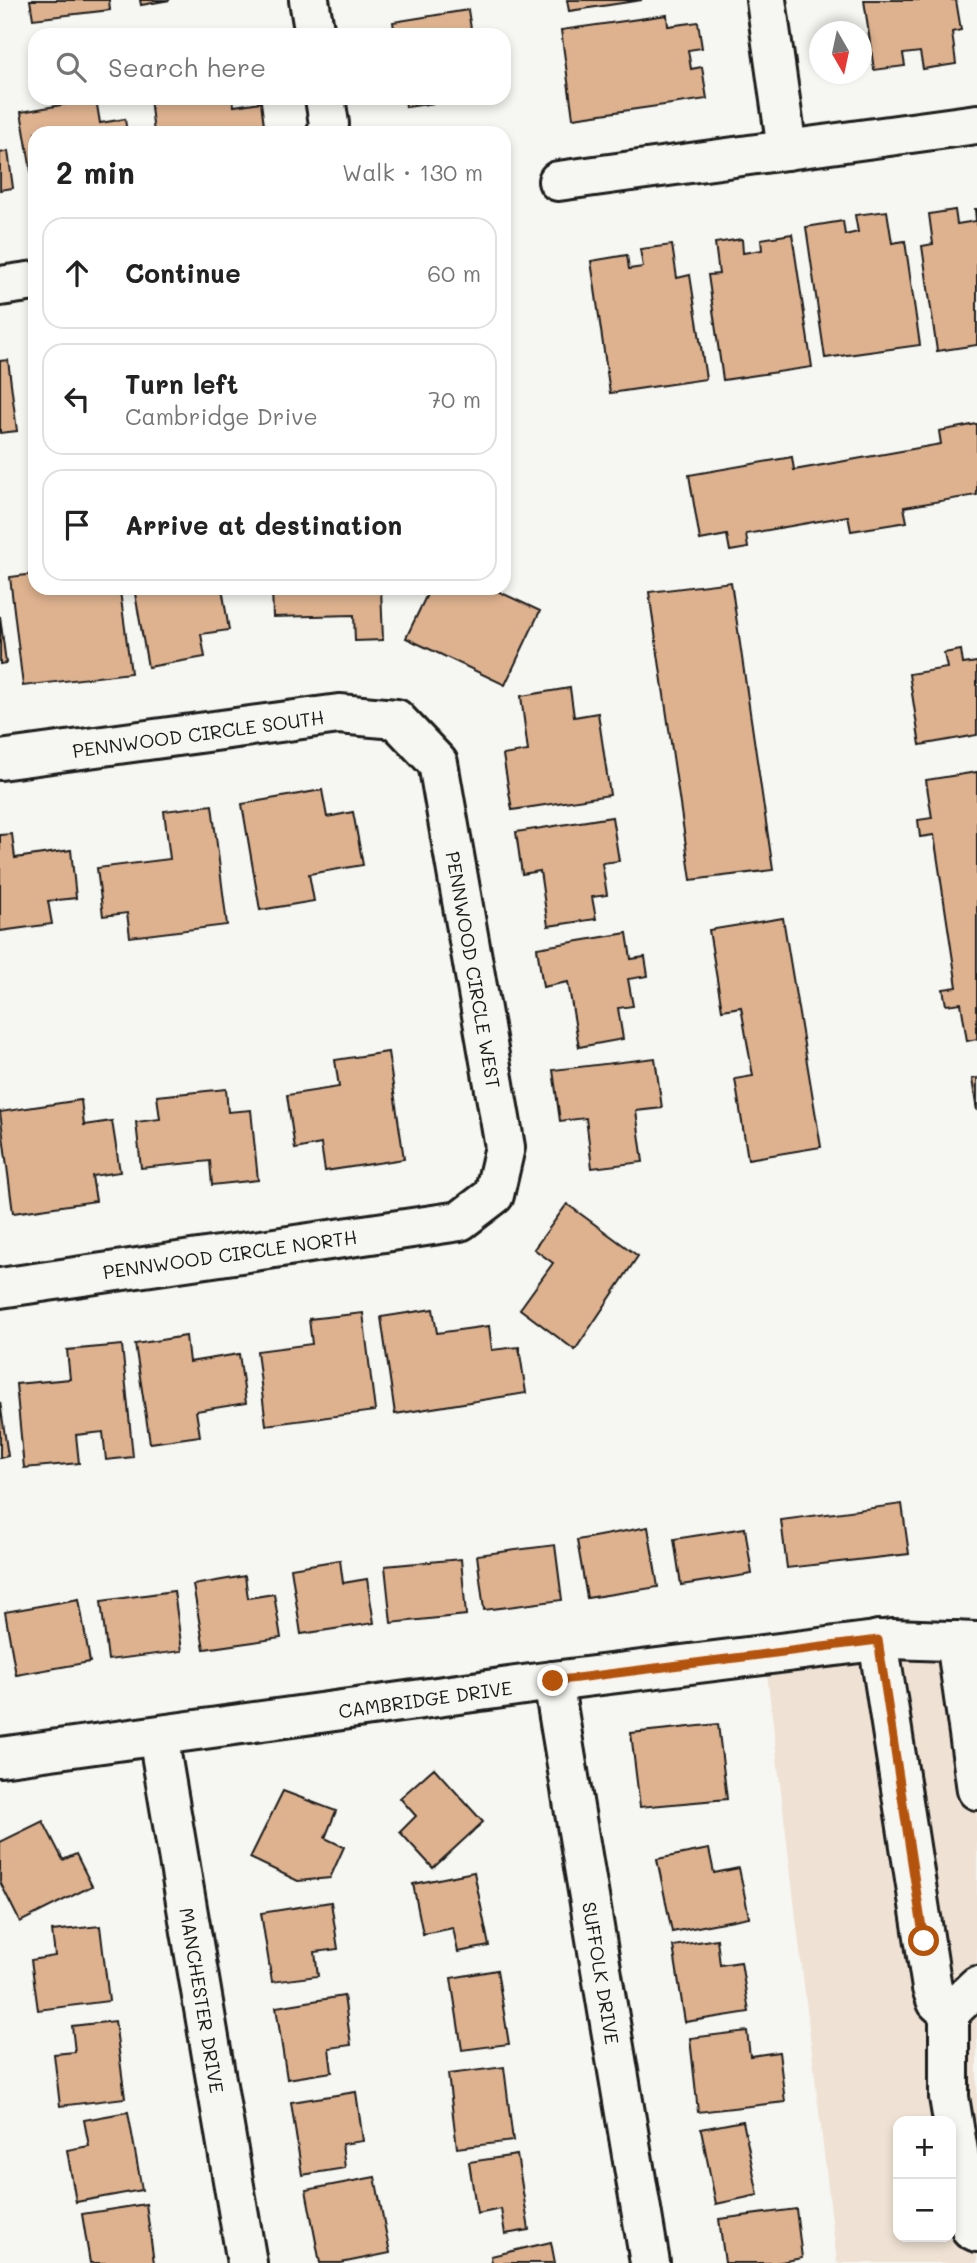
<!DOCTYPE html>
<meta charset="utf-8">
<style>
:root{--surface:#fff;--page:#f6f6f6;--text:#222;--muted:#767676;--line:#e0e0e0}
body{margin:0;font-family:Mali,sans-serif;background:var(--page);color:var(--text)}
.controls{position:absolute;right:21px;bottom:21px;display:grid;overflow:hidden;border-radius:14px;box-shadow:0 4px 10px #0003}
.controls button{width:63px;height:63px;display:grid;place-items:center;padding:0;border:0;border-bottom:2px solid var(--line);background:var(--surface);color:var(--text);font:35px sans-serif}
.compass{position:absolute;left:809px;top:21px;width:63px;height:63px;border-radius:50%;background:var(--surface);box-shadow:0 4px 10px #0003;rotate:171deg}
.stop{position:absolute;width:21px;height:21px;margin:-16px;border:5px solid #b45309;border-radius:50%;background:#fff}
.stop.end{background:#b45309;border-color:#fff;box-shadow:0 2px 7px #0008}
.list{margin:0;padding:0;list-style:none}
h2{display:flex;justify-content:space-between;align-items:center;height:91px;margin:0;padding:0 28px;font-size:30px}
h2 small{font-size:23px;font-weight:400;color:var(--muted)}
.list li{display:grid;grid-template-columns:46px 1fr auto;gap:21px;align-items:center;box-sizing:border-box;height:112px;margin:0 14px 14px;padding:0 14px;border:2px solid var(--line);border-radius:21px}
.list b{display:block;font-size:26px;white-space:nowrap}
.list p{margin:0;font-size:23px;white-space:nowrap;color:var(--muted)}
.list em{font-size:23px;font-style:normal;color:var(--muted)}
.icon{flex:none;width:38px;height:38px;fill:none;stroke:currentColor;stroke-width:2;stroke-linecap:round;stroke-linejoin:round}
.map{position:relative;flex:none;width:977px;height:2263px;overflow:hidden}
.search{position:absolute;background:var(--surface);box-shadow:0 4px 10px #0003;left:28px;top:28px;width:483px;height:77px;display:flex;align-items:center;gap:18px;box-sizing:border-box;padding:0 24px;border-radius:21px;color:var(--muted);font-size:26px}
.panel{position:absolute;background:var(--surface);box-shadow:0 4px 10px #0003;left:28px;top:126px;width:483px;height:469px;border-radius:21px}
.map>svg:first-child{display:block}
</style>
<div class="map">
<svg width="977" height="2263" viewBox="0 0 977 2263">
<rect width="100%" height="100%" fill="#f6f6f2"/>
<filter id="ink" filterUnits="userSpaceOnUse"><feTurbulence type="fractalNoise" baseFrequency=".0143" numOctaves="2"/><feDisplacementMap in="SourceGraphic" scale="14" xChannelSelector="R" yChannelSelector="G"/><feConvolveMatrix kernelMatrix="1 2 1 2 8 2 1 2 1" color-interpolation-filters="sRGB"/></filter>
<g filter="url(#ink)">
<path fill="#efe2d4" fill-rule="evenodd" d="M893 1658 977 1661V2263H837L767 1674ZM898 2121H951V2237H898Z"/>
<path fill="#deb28f" stroke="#1c1c1c" stroke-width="2" d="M30 0H109L110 10 33 19Z
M140 0H170L141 5Z
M567 0H642L569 11Z
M864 0H956L961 30 952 32 956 64 923 69 920 52 903 54 905 66 874 70Z
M468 10 472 35H395L393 22Z
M667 15 668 26 698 22 702 48 688 50 691 69 702 67 707 99 573 118 561 30Z
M150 98H233L234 106 261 102 265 133H154Z
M405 98H469L406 107Z
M96 99 100 123 125 119 127 133H35V194L21 112Z
M413 130 477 132 413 133Z
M8 151 13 188 0 190V153Z
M975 209H977V345L937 351 922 246 933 244 929 214 955 210 957 224 976 221Z
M887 211 892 243 905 241 920 345 825 358 806 227 843 221 845 235 858 232 855 215Z
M792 234 812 367 723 380 708 275 719 274 715 243 742 239 743 253 762 250 761 239Z
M672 245 677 278 690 275 706 379 610 393 591 261 627 255 629 269 643 267 640 249Z
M8 360 17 431 0 433V361Z
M977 424V495L904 507 907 522 851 531 848 516 746 534 748 548 730 551 727 535 700 540 689 475 792 457 794 470 941 444 939 431Z
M35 574V588H93L94 594 120 591 131 673 23 686 10 577Z
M731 582 773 870 691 880 649 592Z
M134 588H222L229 630 201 634 205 657 148 667Z
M272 588H381L383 640 355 641 354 615 273 617Z
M430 588H491L540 611 505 685 406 638Z
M0 616 6 663 0 664Z
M961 650 963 664 977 662V735L920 745 909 674 947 668 944 653Z
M570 688 574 717 598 713 610 795 512 810 503 755 528 751 521 696Z
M977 772V1039L967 1041 961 1003 946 1005 943 989 957 987 934 835 920 837 918 820 932 818 926 780Z
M322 790 327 817 353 812 363 865 309 874 314 901 260 910 242 804Z
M212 805 227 925 130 937 127 913 103 916 97 868 170 859 164 811Z
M612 817 619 861 602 863 607 895 592 897 596 919 548 926 540 871 522 874 516 832Z
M12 834 15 858 71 850 76 898 48 901 52 924 0 931V835Z
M783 918 821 1147 748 1159 735 1079 753 1076 741 1007 722 1010 709 930Z
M627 933 631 959 645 957 648 976 628 979 633 1006 618 1008 623 1039 579 1047 568 982 543 987 537 948Z
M388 1052 404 1159 325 1171 321 1144 295 1149 287 1095 339 1087 335 1060Z
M655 1058 662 1108 636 1111 643 1162 592 1168 586 1118 560 1121 553 1070Z
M977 1078V1111L972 1079Z
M226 1089 228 1112 251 1110 258 1180 212 1185 210 1161 141 1168 136 1122 160 1119 157 1096Z
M81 1100 84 1125 112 1121 120 1172 92 1176 96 1201 13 1213 0 1112Z
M567 1204 638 1256 575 1350 520 1309 553 1263 534 1249Z
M433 1309 437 1333 489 1326 492 1350 519 1347 526 1393 395 1414 381 1317Z
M363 1313 375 1411 266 1425 257 1351 312 1344 309 1319Z
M186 1336 189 1362 239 1354 246 1403 196 1411 200 1436 150 1443 135 1344Z
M122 1345 133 1457 106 1460 103 1432 76 1435 79 1463 24 1468 16 1384 70 1379 67 1350Z
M0 1402 8 1456 0 1458Z
M902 1504 909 1554 787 1568 781 1520Z
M648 1527 658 1587 587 1598 577 1540Z
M745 1528 752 1574 681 1585 674 1539Z
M555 1545 562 1600 484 1610 477 1555Z
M461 1559 466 1615 391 1623 385 1566Z
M340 1560 343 1583 367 1579 374 1623 301 1634 291 1568Z
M245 1576 248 1598 274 1594 281 1638 204 1649 193 1585Z
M174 1591 182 1651 108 1660 101 1601Z
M79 1599 90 1662 16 1675 5 1612Z
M718 1724 727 1799 640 1807 631 1733Z
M434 1768 483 1822 433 1868 400 1832 416 1816 400 1798Z
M283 1791 336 1811 325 1838 344 1847 330 1878 298 1881 250 1858Z
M43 1821 63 1860 76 1854 92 1886 20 1922 0 1882V1842Z
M709 1849 714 1873 739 1868 749 1917 672 1932 657 1859Z
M474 1872 489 1946 458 1952 453 1928 423 1934 413 1884Z
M331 1902 338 1949 315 1952 318 1976 272 1982 261 1913Z
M100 1926 109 2001 38 2010 31 1960 55 1956 52 1931Z
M717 1939 720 1965 741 1962 749 2012 685 2022 673 1946Z
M497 1970 509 2044 462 2050 451 1978Z
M344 1996 351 2045 329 2048 332 2072 287 2079 276 2007Z
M115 2021 125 2098 60 2106 54 2054 75 2052 72 2026Z
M747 2031 750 2056 779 2052 785 2102 698 2112 690 2038Z
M504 2067 513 2141 457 2148 448 2074Z
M356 2092 363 2141 342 2144 345 2168 302 2175 291 2102Z
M128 2112 142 2190 76 2202 67 2150 89 2146 84 2120Z
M743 2121 758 2195 716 2204 701 2129Z
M517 2155 529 2230 505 2234 501 2209 477 2214 469 2162Z
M375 2177 390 2253 341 2263H320L306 2190Z
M146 2204 154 2263H90L82 2214Z
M796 2209 802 2258 776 2263H725L719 2219Z
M551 2242 555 2263H492L491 2256Z"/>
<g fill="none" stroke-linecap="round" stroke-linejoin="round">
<g stroke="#1c1c1c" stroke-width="44">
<g id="minor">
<path d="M309 0 315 35"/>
<path d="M766 0 787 150"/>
<path d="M325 98 329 124 327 133"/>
<path d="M558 181 977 124"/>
<path d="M0 286 35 281"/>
<path id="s1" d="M0 760 339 714 396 719 438 763 505 1147 494 1195 460 1221 0 1288"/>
<path d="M878 1640 932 1988 937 2002 949 2013"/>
<path d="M956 1641 977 1790"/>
<path id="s2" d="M553 1681 650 2263"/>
<path id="s3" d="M158 1736 247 2263"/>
<path id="s4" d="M0 1757 553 1681 892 1639 977 1642"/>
<path d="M977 1986 949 2013V2097L971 2229 977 2232"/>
</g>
</g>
<use href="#minor" stroke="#f6f6f2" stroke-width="38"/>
</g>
</g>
<g fill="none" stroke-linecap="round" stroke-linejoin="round" filter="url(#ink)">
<path stroke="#b45309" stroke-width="9" d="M553 1681 878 1640 924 1941"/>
</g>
<g text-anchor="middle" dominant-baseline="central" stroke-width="5" stroke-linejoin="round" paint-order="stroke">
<g font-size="19" fill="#1c1c1c" stroke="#f6f6f2">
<text stroke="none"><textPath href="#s1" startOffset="200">PENNWOOD CIRCLE SOUTH</textPath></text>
<text stroke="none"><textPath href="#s1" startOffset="670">PENNWOOD CIRCLE WEST</textPath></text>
<text transform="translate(230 1254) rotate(-8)">PENNWOOD CIRCLE NORTH</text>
<text stroke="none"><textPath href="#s4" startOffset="429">CAMBRIDGE DRIVE</textPath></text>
<text stroke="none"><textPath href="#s2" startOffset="296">SUFFOLK DRIVE</textPath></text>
<text stroke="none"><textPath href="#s3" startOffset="268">MANCHESTER DRIVE</textPath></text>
</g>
</g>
</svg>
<div class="controls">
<button>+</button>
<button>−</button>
</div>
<svg class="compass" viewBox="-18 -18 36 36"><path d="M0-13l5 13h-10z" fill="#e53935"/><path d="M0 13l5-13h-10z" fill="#767676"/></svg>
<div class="stop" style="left:924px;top:1941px"></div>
<div class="stop end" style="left:553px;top:1681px"></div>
<div class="search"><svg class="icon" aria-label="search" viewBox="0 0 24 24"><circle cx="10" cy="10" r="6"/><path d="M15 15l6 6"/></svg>Search here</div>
<section class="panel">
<h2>2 min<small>Walk · 130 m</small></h2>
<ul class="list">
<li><svg class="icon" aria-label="ahead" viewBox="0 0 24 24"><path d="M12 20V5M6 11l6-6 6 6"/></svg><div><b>Continue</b></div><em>60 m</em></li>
<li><svg class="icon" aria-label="left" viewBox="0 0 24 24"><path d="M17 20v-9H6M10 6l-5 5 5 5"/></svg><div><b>Turn left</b><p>Cambridge Drive</p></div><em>70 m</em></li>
<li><svg class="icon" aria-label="arrive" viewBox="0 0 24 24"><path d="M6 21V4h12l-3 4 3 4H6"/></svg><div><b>Arrive at destination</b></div></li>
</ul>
</section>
</div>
